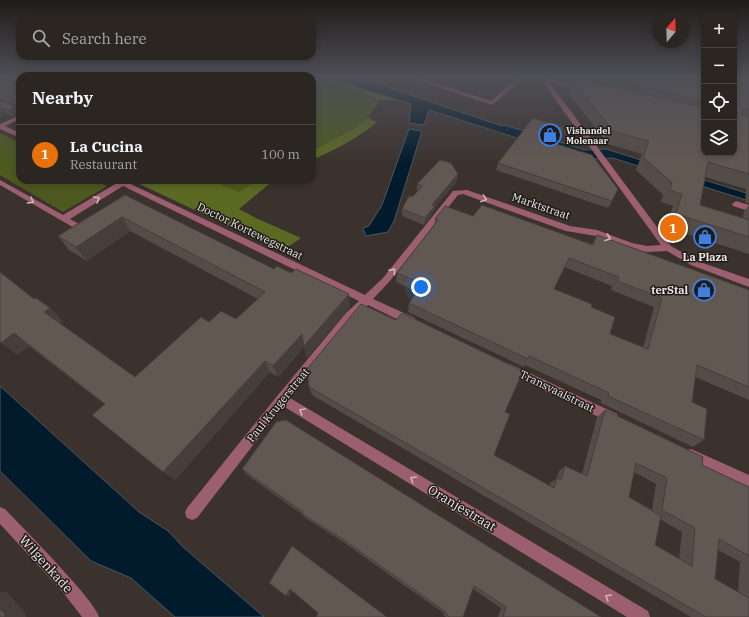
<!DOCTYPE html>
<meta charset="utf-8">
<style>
:root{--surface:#2c2622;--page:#342e2a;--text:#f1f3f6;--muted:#a6a5a5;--line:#484340;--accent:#ea580c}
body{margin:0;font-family:"IBM Plex Serif",serif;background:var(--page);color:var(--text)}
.controls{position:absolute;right:12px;top:12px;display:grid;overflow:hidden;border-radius:8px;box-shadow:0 2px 6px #0003}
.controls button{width:36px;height:36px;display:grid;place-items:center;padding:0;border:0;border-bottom:1px solid var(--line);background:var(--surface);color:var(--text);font:20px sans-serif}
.compass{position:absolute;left:653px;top:12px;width:36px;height:36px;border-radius:50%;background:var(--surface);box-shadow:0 2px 6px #0003;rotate:19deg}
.you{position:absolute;left:421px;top:287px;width:14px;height:14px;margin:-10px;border:3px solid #fff;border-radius:50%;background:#1a73e8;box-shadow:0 0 0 6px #1a73e833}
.badge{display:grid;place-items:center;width:26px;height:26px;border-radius:50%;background:var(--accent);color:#fff;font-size:13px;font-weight:700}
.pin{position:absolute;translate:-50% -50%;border:2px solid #fff;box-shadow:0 1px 4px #0006}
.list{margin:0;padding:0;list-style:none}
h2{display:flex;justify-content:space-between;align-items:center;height:52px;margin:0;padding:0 16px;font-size:17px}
h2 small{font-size:13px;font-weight:400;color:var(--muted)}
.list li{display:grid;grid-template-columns:26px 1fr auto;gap:12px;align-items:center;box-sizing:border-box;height:60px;padding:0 16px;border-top:1px solid var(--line)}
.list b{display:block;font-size:15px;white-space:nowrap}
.list p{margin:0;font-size:13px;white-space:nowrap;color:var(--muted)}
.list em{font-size:13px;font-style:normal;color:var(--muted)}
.icon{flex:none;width:22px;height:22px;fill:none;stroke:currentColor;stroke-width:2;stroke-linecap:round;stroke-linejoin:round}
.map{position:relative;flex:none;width:749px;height:617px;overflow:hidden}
.search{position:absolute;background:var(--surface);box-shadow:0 2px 6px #0003;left:16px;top:16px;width:300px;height:44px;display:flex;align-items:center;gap:10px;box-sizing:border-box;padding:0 14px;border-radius:12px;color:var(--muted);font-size:15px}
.panel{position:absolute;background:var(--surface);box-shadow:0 2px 6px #0003;left:16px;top:72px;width:300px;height:112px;border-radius:12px}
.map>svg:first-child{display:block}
</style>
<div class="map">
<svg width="749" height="617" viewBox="0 0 749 617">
<rect width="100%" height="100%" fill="#3b322d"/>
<path fill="#4e5920" d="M312 78 379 101C366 127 337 139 312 151Z
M0 133 20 143V180H94L107 186 63 212 0 175Z
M211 180H256L239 192Z"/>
<path fill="#5c6923" d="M316 78H327L399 100H378Z
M369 117 371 120 377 122C357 139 336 149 312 160V151L352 130Z
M131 180H211L239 192 256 180H274L239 209 256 218 301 238 282 251Z"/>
<path fill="#011b2c" stroke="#485863" d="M327 78H361L502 126 504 125 524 131H526L584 150 606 149 749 194V201L613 158 591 159 564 153 429 110 424 125 409 123 411 104Z
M409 129 422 131 394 221 388 232 366 236 363 228 369 226 382 205Z
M0 386 139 512 168 531 183 547 264 617H175L131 578 91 561 0 471Z"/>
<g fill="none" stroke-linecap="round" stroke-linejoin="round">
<path fill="#9c5f6f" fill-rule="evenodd" d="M410 78H420L491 101 517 78H524L492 105Z
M736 201 749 205V211L733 206 732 204Z"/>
<path fill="#9c5f6f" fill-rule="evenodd" d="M541 78H549L586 88V90L584 91 549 82 671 246 697 261 749 279V287L691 265 667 251 647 252 631 249 596 236 566 231 463 194 458 195 389 282 373 299 415 318 416 321 415 324 411 325 407 324 368 305 354 319 290 398 648 611 650 617H627L283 406 197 518 192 520 187 518 185 513 187 508 278 395 346 313 359 301 123 186 70 219 86 228 87 230 86 232 83 233 0 185V180L63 215 117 183 111 180H122L365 295 383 278 453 191 467 190 570 226 597 230 632 243 647 246 661 245 557 102Z
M20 115V119L5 126 20 133V138L0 129V124Z
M510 364 617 414 619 418 617 422 613 424 609 422 506 372 504 369 506 366Z
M691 449 749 475V489L686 460 685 455 686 450Z
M0 507 5 509C21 526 96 601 99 617H82L62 591 0 524Z"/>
</g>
<path fill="#544c47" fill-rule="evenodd" d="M0 78 16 85 17 83 11 81 10 78H20V119L17 115 13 117 7 114 0 117V100L17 107V105L0 99Z
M563 78H704V153L734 78H749V204L745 202 746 189 705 177 700 205 743 218 744 211 749 205V254L666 227 673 206 661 202 663 195 636 170 642 154 608 144 569 94 573 82H574Z
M563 128 561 135 553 143 612 201 608 208 496 170 498 163Z
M458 174 457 181 435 207 434 212 424 225 402 216V209L412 197 418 191 417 190V184Z
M125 195 350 307 307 358 304 347 278 377 270 372 175 480 104 404 29 346 17 355 34 299 50 308 63 321 60 323 135 377 209 322 236 319 258 299 130 231 87 261 69 250 58 236Z
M473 216 592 244 597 235 749 290V400L695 377 692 402 704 440 693 447 601 403V400L525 365 524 367 408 312 409 303 417 292 396 282 397 273 434 226 435 219ZM564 267 612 286 611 290 654 307 643 347 610 334 591 307 554 289Z
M309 387 505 412 494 455 550 486V483L556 479 559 471 565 466 582 474 597 417 605 410 702 465 749 487V617H691L312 395ZM634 472 656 484 652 510 629 497ZM660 519 682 532 679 559 655 545ZM718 550 740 562 738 592 715 579Z
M242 469 601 617H498L501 608 473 589 463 617H446L443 615 444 613 401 583 345 543 304 517 302 514 246 474Z"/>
<path fill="#453e39" d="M16 107V114L17 115 13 117 8 110Z
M0 108H2L7 114 0 117Z
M563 128 561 135 548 149 550 142Z
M458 174 457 181 435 207 434 212 424 225 425 218 432 205Z
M122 217 130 231 87 261 76 247Z
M349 294 350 307 307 358 304 347 278 377 273 366 302 334Z
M50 308 63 321 58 325 44 312Z
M14 333 29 346 17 355 1 343Z
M265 361 270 372 175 480 163 472Z
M290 589 293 590 289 597 286 596Z
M0 592H7L26 614V617H4L0 608Z"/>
<path fill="#625852" stroke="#453e39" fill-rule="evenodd" d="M0 78 16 85 17 79 15 78H20V116L16 114V107L8 110 2 108H0V100L17 107 16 100 0 94Z
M611 78H704V102Z
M734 78H749V110L742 109V115L749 117V174L708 162 700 205 749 220V237L676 214 682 194 670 190 672 183 643 157 649 141 614 132 573 82 580 79 704 108V153H734Z
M533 118 563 128 550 142 592 155 618 189 612 201 498 163Z
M440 160 451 163 458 174 432 205 435 206 425 218 402 209 409 196 412 197 423 186 417 184Z
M125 195 274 269 277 266 291 273 296 269 349 294 304 346 302 334 273 366 265 361 163 472 92 415 105 404 14 333 1 343 0 342V272L34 299 36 298 50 308 44 312 135 377 201 317 209 322 221 311 236 319 265 292 122 217 76 247 58 236Z
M482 205 593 245 597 235 749 290V387L697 365 692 402 707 409 704 440 608 396 609 393 529 356 528 359 409 303 423 284 397 273 438 220 435 219 445 206 473 216ZM569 258 619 277 617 281 662 298 648 349 610 334 615 317 591 307 592 304 554 289Z
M361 304 396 320 402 313 523 371 505 412 510 414 494 455 554 488 557 478 561 480 565 466 587 476 605 410 703 457 702 465 749 487V556L719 539 715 579 749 598V617H706L309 387 307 369ZM636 463 667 478 662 510 695 528 692 566 655 545 661 516 629 497Z
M286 420 601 617H503L506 607 474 586 463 617H449L446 614V612L402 581 344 540 302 514 303 512 242 469 276 422Z
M292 546 387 617H316L318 613 290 589 286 596 269 583Z
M0 608 5 614 4 617H0Z"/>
<defs><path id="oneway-chevron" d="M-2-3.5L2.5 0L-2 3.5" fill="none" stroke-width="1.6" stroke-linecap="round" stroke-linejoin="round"/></defs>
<g stroke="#d1b7bb">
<use href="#oneway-chevron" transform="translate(97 199) rotate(-30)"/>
<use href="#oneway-chevron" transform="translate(484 199) rotate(20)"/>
<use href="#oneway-chevron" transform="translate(31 201) rotate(30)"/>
<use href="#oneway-chevron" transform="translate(608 238) rotate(20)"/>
<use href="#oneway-chevron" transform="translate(393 271) rotate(-51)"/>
<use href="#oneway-chevron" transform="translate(302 411) rotate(-149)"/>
<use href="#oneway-chevron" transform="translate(413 479) rotate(-149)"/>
<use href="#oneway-chevron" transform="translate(608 597) rotate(-149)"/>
</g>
<linearGradient id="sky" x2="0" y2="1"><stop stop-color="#201c19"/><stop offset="0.47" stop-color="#4f4f57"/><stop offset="1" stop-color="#4f4f57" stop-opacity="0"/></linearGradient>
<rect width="749" height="165" fill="url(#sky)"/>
<defs>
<g id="shop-ring" transform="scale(1.15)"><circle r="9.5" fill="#1f1b19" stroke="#3f7fe0" stroke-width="1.5"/><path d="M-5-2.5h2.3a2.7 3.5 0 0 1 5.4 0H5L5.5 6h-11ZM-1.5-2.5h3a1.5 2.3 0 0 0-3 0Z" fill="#3f7fe0"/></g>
</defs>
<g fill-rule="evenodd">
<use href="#shop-ring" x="550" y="135"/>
<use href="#shop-ring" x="705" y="237"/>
<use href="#shop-ring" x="704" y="290"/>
</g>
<g text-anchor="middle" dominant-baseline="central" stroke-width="3" stroke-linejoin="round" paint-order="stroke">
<g font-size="9" font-weight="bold" fill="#ede7e4" stroke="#1f1b19" text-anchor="start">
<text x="566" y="130">Vishandel<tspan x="566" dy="10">Molenaar</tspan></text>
</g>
<g font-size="11" fill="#ede7e4" stroke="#1f1b19">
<text transform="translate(541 206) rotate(19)">Marktstraat</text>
<text transform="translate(250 231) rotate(26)">Doctor Kortewegstraat</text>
<text transform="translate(557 391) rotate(26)">Transvaalstraat</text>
<text transform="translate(278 405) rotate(-51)">Paul Krugerstraat</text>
</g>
<g font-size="11" font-weight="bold" fill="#ede7e4" stroke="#1f1b19">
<text x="705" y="257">La Plaza</text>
<text x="688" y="290" text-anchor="end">terStal</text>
</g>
<g font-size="13" fill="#ede7e4" stroke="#1f1b19">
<text transform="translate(462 508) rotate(31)">Oranjestraat</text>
<text transform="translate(46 564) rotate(48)">Wilgenkade</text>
</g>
</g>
</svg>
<div class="controls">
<button>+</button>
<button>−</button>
<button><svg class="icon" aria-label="locate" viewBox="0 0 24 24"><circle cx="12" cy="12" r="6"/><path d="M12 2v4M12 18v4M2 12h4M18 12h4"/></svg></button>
<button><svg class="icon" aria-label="layers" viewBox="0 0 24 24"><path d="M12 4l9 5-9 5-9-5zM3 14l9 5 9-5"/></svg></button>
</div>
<svg class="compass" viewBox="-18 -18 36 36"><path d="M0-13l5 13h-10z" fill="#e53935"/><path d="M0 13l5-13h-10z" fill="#a6a5a5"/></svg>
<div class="you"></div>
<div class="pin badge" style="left:673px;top:228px;background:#e8710a">1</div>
<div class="search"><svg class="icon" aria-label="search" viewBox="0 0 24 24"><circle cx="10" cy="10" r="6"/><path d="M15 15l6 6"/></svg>Search here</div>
<section class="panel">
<h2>Nearby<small></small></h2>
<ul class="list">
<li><span class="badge" style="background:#e8710a">1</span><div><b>La Cucina</b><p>Restaurant</p></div><em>100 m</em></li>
</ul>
</section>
</div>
